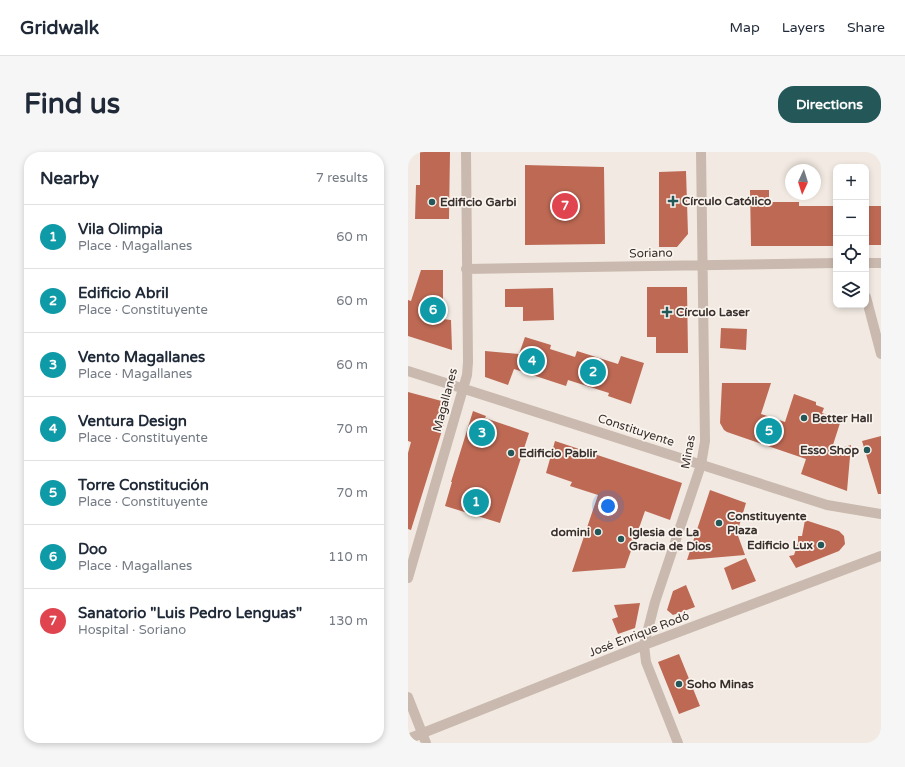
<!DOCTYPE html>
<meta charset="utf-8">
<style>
:root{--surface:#fff;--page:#f6f6f7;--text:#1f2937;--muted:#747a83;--line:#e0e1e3;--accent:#245758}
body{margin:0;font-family:"Varela Round",sans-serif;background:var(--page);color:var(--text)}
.controls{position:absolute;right:12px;top:12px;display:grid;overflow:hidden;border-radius:8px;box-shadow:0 2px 6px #0003}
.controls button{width:36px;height:36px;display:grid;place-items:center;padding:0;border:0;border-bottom:1px solid var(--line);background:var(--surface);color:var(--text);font:20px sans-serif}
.compass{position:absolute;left:377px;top:12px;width:36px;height:36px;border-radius:50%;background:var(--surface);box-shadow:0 2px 6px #0003;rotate:184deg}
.you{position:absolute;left:200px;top:354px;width:14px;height:14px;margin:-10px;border:3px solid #fff;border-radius:50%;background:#1a73e8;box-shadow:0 0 0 6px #1a73e833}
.badge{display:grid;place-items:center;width:26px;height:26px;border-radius:50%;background:var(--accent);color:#fff;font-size:13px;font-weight:700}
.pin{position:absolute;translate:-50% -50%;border:2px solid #fff;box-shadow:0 1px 4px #0006}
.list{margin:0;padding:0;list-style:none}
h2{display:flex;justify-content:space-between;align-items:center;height:52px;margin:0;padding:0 16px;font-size:17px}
h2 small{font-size:13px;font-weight:400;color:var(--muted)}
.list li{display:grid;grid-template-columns:26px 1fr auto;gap:12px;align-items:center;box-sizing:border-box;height:64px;padding:0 16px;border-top:1px solid var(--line)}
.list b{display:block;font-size:15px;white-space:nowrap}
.list p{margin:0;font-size:13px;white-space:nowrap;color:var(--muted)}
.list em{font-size:13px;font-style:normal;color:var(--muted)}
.icon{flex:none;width:22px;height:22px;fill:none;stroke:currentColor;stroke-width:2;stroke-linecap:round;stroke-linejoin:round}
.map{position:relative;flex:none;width:473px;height:591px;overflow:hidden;border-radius:16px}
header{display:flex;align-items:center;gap:24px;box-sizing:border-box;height:56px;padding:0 20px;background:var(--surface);border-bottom:1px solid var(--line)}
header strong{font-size:19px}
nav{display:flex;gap:22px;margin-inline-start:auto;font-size:14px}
.intro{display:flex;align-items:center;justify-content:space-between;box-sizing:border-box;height:96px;padding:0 24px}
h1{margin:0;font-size:28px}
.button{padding:10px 18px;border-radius:16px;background:var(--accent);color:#fff;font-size:14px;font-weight:700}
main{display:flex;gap:24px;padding:0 24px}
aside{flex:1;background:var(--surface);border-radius:16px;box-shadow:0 2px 6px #0003}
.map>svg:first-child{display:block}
</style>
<header>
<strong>Gridwalk</strong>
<nav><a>Map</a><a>Layers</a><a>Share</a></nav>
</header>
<div class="intro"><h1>Find us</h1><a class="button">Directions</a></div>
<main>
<aside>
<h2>Nearby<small>7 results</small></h2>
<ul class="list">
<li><span class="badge" style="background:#0f9aa8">1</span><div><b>Vila Olimpia</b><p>Place · Magallanes</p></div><em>60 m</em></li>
<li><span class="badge" style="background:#0f9aa8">2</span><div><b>Edificio Abril</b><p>Place · Constituyente</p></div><em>60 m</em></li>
<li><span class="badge" style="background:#0f9aa8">3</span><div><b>Vento Magallanes</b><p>Place · Magallanes</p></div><em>60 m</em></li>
<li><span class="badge" style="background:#0f9aa8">4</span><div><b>Ventura Design</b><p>Place · Constituyente</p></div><em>70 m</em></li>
<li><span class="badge" style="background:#0f9aa8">5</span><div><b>Torre Constitución</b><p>Place · Constituyente</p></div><em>70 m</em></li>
<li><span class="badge" style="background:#0f9aa8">6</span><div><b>Doo</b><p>Place · Magallanes</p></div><em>110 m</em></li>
<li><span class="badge" style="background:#e0444e">7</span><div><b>Sanatorio &quot;Luis Pedro Lenguas&quot;</b><p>Hospital · Soriano</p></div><em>130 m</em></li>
</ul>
</aside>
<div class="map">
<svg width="473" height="591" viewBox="0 0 473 591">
<rect width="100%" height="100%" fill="#f2eae2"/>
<path fill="#bd6954" d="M12 0H42L41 67H7L8 33H12Z
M117 13 196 15 197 92 117 93Z
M278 19 280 82 269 95H251V20Z
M342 38H361V50H391V54H428V94H343Z
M458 54H473V93H458Z
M13 118H35V167L43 168 44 198 0 184V148L3 149Z
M239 135H279L280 201H248V185H239Z
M145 136 146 168 115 169V155H97V137Z
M313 176 339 177 338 198 312 196Z
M117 185 143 193 142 197 167 205 169 199 210 212 213 204 236 211 223 252 200 244 201 241 160 228 158 234 106 217 100 233 77 225V199L111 202Z
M314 231H363L353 262 377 270 386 242 408 250V253L416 256 414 261 433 268 423 299 443 293 439 339 393 322 398 307 319 280 316 278 312 271Z
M0 240 41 251 40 255 41 256 3 378 0 377V301L3 290 0 289Z
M65 259 78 264 77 266 121 281 92 371 37 354 44 330H43Z
M473 284V342H470L454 289Z
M147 289 274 331 262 368 237 359 217 416 164 420 190 343 162 334 164 330 138 321Z
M302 338 338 351 329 381 337 403 279 408Z
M397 368 431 379 436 384 437 392 431 399 388 416 381 404 386 403 390 391V384H394Z
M338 406 348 429 324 438 316 416Z
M278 433 287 455 265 463 259 458 265 439Z
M232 451 227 476 210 482 204 467 210 465 206 453Z
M271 502 292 554 271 562 250 510Z"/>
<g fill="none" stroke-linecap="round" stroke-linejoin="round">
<path stroke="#cab9ae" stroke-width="10" d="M458 111H473
M58 117 428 111
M458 145 473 202
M0 219 419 353 473 362
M0 426 59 223 60 210 58 0
M0 545 18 591
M0 587 236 493 473 404
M270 591 238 510 236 493 247 450 293 313 297 289 293 0"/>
</g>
<g fill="#245758" stroke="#faf4ee" stroke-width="1.5">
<path d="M263 43h4v4h4v4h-4v4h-4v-4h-4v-4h4z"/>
<circle cx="24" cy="50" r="4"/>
<path d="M257 154h4v4h4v4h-4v4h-4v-4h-4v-4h4z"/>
<circle cx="396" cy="266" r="4"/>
<circle cx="459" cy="298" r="4"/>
<circle cx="103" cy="301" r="4"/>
<circle cx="311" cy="371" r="4"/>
<circle cx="190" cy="380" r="4"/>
<circle cx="213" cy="387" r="4"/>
<circle cx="413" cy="393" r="4"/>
<circle cx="271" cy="532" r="4"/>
</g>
<g text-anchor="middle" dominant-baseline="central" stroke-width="3.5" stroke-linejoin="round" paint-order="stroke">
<g font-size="12" font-weight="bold" fill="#392f2c" stroke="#faf4ee" text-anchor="start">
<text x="274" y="49">Círculo Católico</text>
<text x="32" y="50">Edificio Garbi</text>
<text x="268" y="160">Círculo Laser</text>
<text x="404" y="266">Better Hall</text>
<text x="451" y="298" text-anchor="end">Esso Shop</text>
<text x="111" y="301">Edificio Pablir</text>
<text x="319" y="364">Constituyente<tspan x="319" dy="14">Plaza</tspan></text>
<text x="182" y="380" text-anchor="end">domini</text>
<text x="221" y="380">Iglesia de La<tspan x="221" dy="14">Gracia de Dios</tspan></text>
<text x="405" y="393" text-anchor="end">Edificio Lux</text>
<text x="279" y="532">Soho Minas</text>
</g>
<g font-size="12" fill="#392f2c" stroke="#faf4ee">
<text transform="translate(243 101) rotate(-1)">Soriano</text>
<text transform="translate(37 248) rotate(-75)">Magallanes</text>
<text transform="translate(228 278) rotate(18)">Constituyente</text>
<text transform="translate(280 300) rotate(-80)">Minas</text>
<text transform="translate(231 482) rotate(-21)">José Enrique Rodó</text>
</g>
</g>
</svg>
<div class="controls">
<button>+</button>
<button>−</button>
<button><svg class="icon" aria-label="locate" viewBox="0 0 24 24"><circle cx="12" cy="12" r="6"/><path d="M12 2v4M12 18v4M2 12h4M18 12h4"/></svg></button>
<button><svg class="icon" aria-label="layers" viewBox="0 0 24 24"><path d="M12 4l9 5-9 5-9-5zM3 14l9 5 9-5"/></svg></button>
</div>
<svg class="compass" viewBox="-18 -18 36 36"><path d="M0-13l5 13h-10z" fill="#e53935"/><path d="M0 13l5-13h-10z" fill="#747a83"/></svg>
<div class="you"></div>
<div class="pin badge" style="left:68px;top:350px;background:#0f9aa8">1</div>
<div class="pin badge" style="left:185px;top:220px;background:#0f9aa8">2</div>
<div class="pin badge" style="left:74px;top:281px;background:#0f9aa8">3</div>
<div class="pin badge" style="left:124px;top:209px;background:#0f9aa8">4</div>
<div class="pin badge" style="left:361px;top:279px;background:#0f9aa8">5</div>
<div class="pin badge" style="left:25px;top:158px;background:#0f9aa8">6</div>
<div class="pin badge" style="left:157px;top:54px;background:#e0444e">7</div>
</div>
</main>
